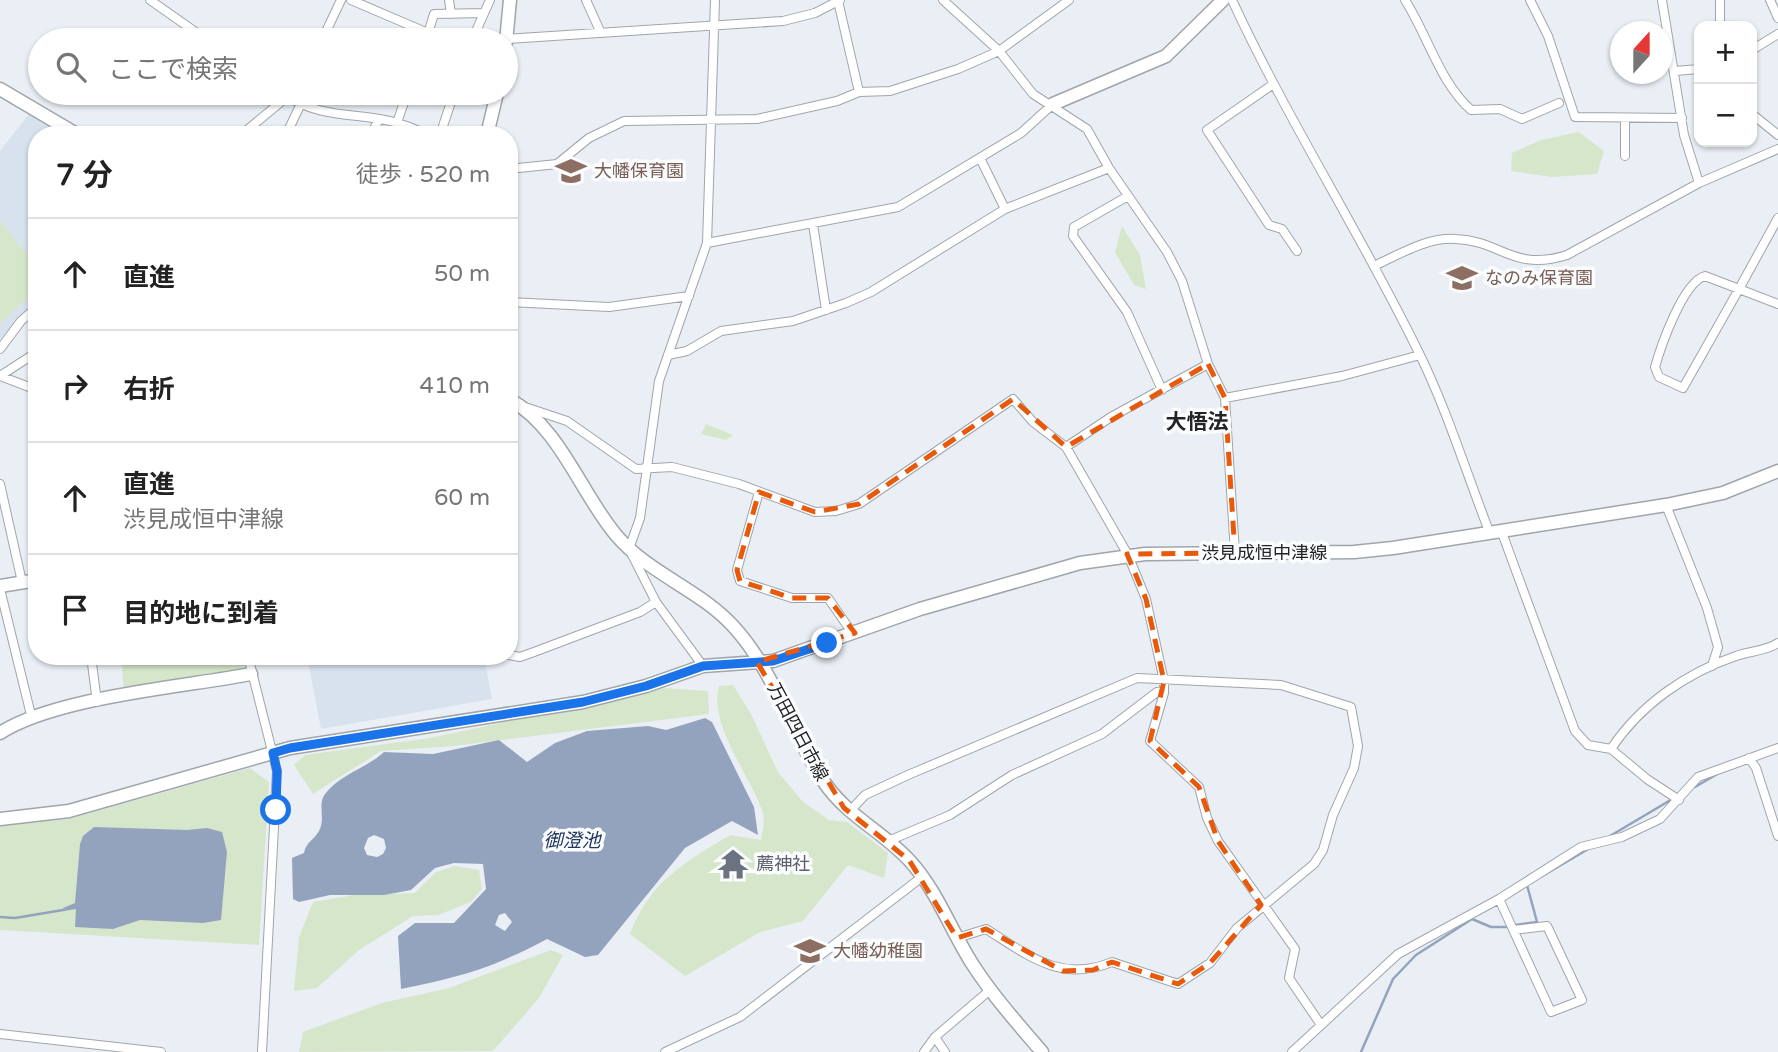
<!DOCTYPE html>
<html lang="ja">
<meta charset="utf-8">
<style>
:root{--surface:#fff;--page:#f6f6f6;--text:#222;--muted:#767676;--line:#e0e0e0}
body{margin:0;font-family:"Varela Round","Noto Sans JP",sans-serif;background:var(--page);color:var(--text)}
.controls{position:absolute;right:21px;top:21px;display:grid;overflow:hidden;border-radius:14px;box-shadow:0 2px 5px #0004}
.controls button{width:63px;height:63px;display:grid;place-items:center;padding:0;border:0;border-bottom:2px solid var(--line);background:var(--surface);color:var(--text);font:35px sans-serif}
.compass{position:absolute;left:1610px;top:21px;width:63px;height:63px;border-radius:50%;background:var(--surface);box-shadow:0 2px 5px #0004;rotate:21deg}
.stop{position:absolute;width:21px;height:21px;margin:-16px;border:5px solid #1a73e8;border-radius:50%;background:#fff}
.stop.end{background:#1a73e8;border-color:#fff;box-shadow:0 2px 7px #0008}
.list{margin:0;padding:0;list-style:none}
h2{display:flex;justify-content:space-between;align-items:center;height:91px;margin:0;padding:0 28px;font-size:30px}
h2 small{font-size:23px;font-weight:400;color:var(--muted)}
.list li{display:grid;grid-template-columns:46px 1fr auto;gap:21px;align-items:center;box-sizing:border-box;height:112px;padding:0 28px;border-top:2px solid var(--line)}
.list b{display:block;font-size:26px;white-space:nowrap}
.list p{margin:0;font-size:23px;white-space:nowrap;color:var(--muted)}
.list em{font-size:23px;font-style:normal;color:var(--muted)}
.icon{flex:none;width:38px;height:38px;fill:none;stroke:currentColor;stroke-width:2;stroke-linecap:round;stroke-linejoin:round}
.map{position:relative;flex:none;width:1778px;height:1052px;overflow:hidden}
.search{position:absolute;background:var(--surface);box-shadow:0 2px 5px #0004;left:28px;top:28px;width:490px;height:77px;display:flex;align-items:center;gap:18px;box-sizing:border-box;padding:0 24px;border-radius:38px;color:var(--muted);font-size:26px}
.panel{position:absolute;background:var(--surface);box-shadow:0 2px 5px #0004;left:28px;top:126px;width:490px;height:539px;border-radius:28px}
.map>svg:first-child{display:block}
</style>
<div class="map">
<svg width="1778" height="1052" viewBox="0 0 1778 1052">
<rect width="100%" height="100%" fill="#eaeff5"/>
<path fill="#d8e2ee" d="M29 114 64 135H37V302L0 339V151Z
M307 656H484L492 699 321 729Z"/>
<path fill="#d6e6ca" d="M1579 132 1604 151 1597 174 1551 177 1511 171 1512 153 1541 140Z
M0 221 37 267V289L0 324Z
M1122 226 1140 255 1146 289 1134 285 1115 252Z
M706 424 733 435 726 440 701 434Z
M121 656H243L245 665 240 670 124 691Z
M733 685 751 714 778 772 803 802 829 820 847 822 888 853 884 878 848 865 803 921 760 932 685 976 630 934C650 881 684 863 730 835L761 840C762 832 765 821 763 813 751 777 708 724 719 686Z
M664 688 708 691 709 714 454 746 381 751 313 794 294 765 305 755 430 738Z
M250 768 269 782 259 945 0 930V825L69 819Z
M455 866 479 870 482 889 471 902 438 915 413 916 359 950 317 988 294 991 299 937 313 902 354 895 415 893 436 872Z
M551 950 563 955 539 998 493 1051 299 1052 303 1032 382 1003 449 988Z"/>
<path fill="#93a3be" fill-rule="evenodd" d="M705 718 712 722 754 807 758 835 732 821 685 848 598 955 585 957 547 939C493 968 460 977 401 989L398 936 415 923H454L486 889 483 864 454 863 435 868 411 890 384 895H330L299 902 293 899 292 858 304 853C306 842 314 840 319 831 326 818 317 805 325 794 340 774 367 768 384 752L433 754 499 740 527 762 555 743 587 731 648 726 666 730ZM374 835 384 839 386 848 383 854 377 857 367 855 364 848 368 838ZM505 913 512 922 505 931 495 925 499 915Z
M94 827 187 830 207 828 222 832 227 852 221 920 203 923 140 920 113 929 75 927 76 909 64 911 63 908 75 903 80 844 83 836Z"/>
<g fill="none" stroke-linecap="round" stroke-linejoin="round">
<path stroke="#93a3be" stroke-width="2.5" d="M1695 787 1719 773
M1610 836 1674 798
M0 917 15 918 63 910
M1515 925 1537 922 1527 885 1590 848
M1361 1052 1393 979 1416 955 1472 919 1491 927H1508"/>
<g stroke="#a0a5ab" stroke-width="10">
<path id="street" d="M150 0 207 40
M351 0 428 33
M449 0 451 14
M586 0 600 31
M943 0 999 51 1033 94 1087 129 1109 168 1167 252 1182 281 1208 364 1225 398 1235 553
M1232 0C1288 121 1360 232 1419 353 1447 410 1466 472 1489 531
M1405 0C1427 34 1440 83 1471 110L1500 109 1522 119 1559 103
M1530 0 1548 36 1575 117 1682 118
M1662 0 1684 135 1699 183
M1720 0V26
M1770 0 1778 18
M838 1 859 92
M506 39 783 21 815 13 840 0
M322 40 341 0
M426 40 434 14 484 13
M472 40 490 0
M1752 50 1778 34
M1675 71 1699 69
M1272 85 1207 130 1269 225 1282 229 1297 251
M282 93C323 121 355 111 398 123 408 126 419 131 429 135
M1752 114 1778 135
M1625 120V156
M397 123 407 93
M241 135 287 97
M286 135 306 93
M370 135 379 120
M440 135 454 93
M980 158 1005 209
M509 169 557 164 589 138 624 121 757 119 837 101 859 92 890 91 958 69 999 51 1069 0
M1128 196 1074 227 1073 236 1127 312 1162 390
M1778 218 1739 289 1778 304
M813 224 826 310
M707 243 898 207 1021 133 1053 104
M1374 266C1400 254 1427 237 1456 239 1502 241 1513 272 1567 255L1699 183 1778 149
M1705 276 1739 289 1683 388 1659 377 1655 367C1661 346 1683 282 1705 276Z
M509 302 609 307 689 296
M0 349 21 321 37 307
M668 355 687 351 721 331 793 321 846 303 871 292 1005 209 1109 168
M0 376 37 352
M0 376 37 390
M1225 398 1342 376 1420 355
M525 407 567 421 636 469 672 467 739 484 815 512 836 511 859 504 1013 399 1033 422 1066 447 1128 555 1146 599 1164 681V693L1150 741 1199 787 1207 818 1218 841 1295 949 1289 978 1321 1025
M1066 447 1111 417 1208 364
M0 484 22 582
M759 492 737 570 740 581 792 598H828L853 634
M1666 505 1707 608 1718 647 1712 666
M1501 530 1575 731 1588 745 1611 749 1647 779 1679 800
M0 589 32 719
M509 655 520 657 534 652 640 612 656 602
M91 656 97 702
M248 656 277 771 262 1052
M703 666 656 602 629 549 640 518 659 381 707 243 715 0
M1611 749C1640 705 1686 673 1736 656 1750 651 1766 651 1778 643
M1749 758 1756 768 1778 836
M849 812 865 795 908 775 1137 678 1281 685 1351 707 1358 746 1354 768 1333 815 1323 850 1314 864 1237 928 1210 963 1178 984 1112 962C1061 983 1029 956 986 929L957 938
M888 841 950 815 1012 775 1102 734 1157 692 1164 691
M1499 899 1551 1012 1582 1000 1547 926 1514 930
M0 1034 161 1052
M935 1037 945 1052
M665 1052 740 1017 922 877
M924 1052 935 1037 990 990
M1292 1052 1398 954 1499 899 1581 847 1622 837 1660 819 1698 777 1778 748"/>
</g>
<g stroke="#a0a5ab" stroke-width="15">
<path id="secondary" d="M506 42 510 0
M0 89 78 135
M1053 104 1166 56 1223 0
M487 135 497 93
M509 399C560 427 580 492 616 535 649 574 699 589 733 626 774 670 791 732 824 782 847 816 882 831 909 860 937 890 951 931 973 965 993 996 1018 1024 1042 1052
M0 586 37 580
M0 733C56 697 183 687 251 674
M0 819 69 811 290 748 583 702 646 686 703 666 773 661 920 609 1080 563 1145 554 1354 552 1393 548 1666 505 1723 493 1778 471"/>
</g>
<use href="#street" stroke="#fff" stroke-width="8"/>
<use href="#secondary" stroke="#fff" stroke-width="12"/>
</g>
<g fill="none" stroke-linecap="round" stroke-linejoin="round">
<path stroke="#1a73e8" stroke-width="9" d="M276 810 277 771 273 753 290 748 583 702 646 686 703 666 773 661 827 643"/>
</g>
<path fill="none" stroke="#e8590c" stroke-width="5" stroke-dasharray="14 9" stroke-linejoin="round" d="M1208 364 1225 398 1235 553 1127 554 1146 599 1164 681 1150 741 1199 787 1218 841 1261 905 1210 963 1178 984 1112 962 1093 970 1063 971 986 929 957 938 909 860 844 808 757 662 855 633 828 598H792L740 581 737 570 759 492 815 512 859 504 1013 399 1066 447Z"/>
<defs>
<g id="school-bare" transform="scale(2.415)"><path d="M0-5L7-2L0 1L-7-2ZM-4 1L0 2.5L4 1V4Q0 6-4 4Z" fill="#8d6e63" stroke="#fafcfe" stroke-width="2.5" paint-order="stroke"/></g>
<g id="temple-bare" transform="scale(2.415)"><path d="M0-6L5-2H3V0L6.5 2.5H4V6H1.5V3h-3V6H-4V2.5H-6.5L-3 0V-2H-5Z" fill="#6b7280" stroke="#fafcfe" stroke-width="2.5" paint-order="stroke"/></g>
</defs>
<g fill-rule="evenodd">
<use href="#school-bare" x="571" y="171"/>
<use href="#school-bare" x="1462" y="278"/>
<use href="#temple-bare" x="733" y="864"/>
<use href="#school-bare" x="810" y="951"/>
</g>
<g text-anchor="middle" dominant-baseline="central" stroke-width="7" stroke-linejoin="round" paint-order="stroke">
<g font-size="18" fill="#785e54" stroke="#fafcfe" text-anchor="start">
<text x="594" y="171">大幡保育園</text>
<text x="1485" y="278">なのみ保育園</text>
<text x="833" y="951">大幡幼稚園</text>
</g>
<g font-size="18" fill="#222426" stroke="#fafcfe">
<text x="1264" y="553">渋見成恒中津線</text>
<text transform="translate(798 732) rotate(62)">万田四日市線</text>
</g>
<g font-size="18" fill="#5b616d" stroke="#fafcfe" text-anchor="start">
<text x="756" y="864">薦神社</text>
</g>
<g font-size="19" font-style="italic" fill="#22395f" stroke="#fafcfe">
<text x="572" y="841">御澄池</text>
</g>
<g font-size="21" font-weight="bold" fill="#222426" stroke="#fafcfe">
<text x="1197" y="422">大悟法</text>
</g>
</g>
</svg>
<div class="controls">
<button>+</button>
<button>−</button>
</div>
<svg class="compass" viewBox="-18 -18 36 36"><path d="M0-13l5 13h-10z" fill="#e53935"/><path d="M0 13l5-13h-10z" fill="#767676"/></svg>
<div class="stop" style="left:276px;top:810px"></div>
<div class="stop end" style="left:827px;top:643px"></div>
<div class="search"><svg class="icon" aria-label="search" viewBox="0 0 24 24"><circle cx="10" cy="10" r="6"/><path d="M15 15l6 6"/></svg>ここで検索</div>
<section class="panel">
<h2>7 分<small>徒歩 · 520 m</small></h2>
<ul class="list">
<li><svg class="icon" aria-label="ahead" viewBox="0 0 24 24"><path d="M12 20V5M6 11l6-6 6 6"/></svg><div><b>直進</b></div><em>50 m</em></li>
<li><svg class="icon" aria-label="right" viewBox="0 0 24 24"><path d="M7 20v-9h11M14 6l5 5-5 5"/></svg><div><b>右折</b></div><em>410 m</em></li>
<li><svg class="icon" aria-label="ahead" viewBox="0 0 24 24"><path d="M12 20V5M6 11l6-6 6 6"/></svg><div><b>直進</b><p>渋見成恒中津線</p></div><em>60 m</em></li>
<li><svg class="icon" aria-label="arrive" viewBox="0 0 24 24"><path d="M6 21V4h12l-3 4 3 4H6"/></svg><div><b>目的地に到着</b></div></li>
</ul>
</section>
</div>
